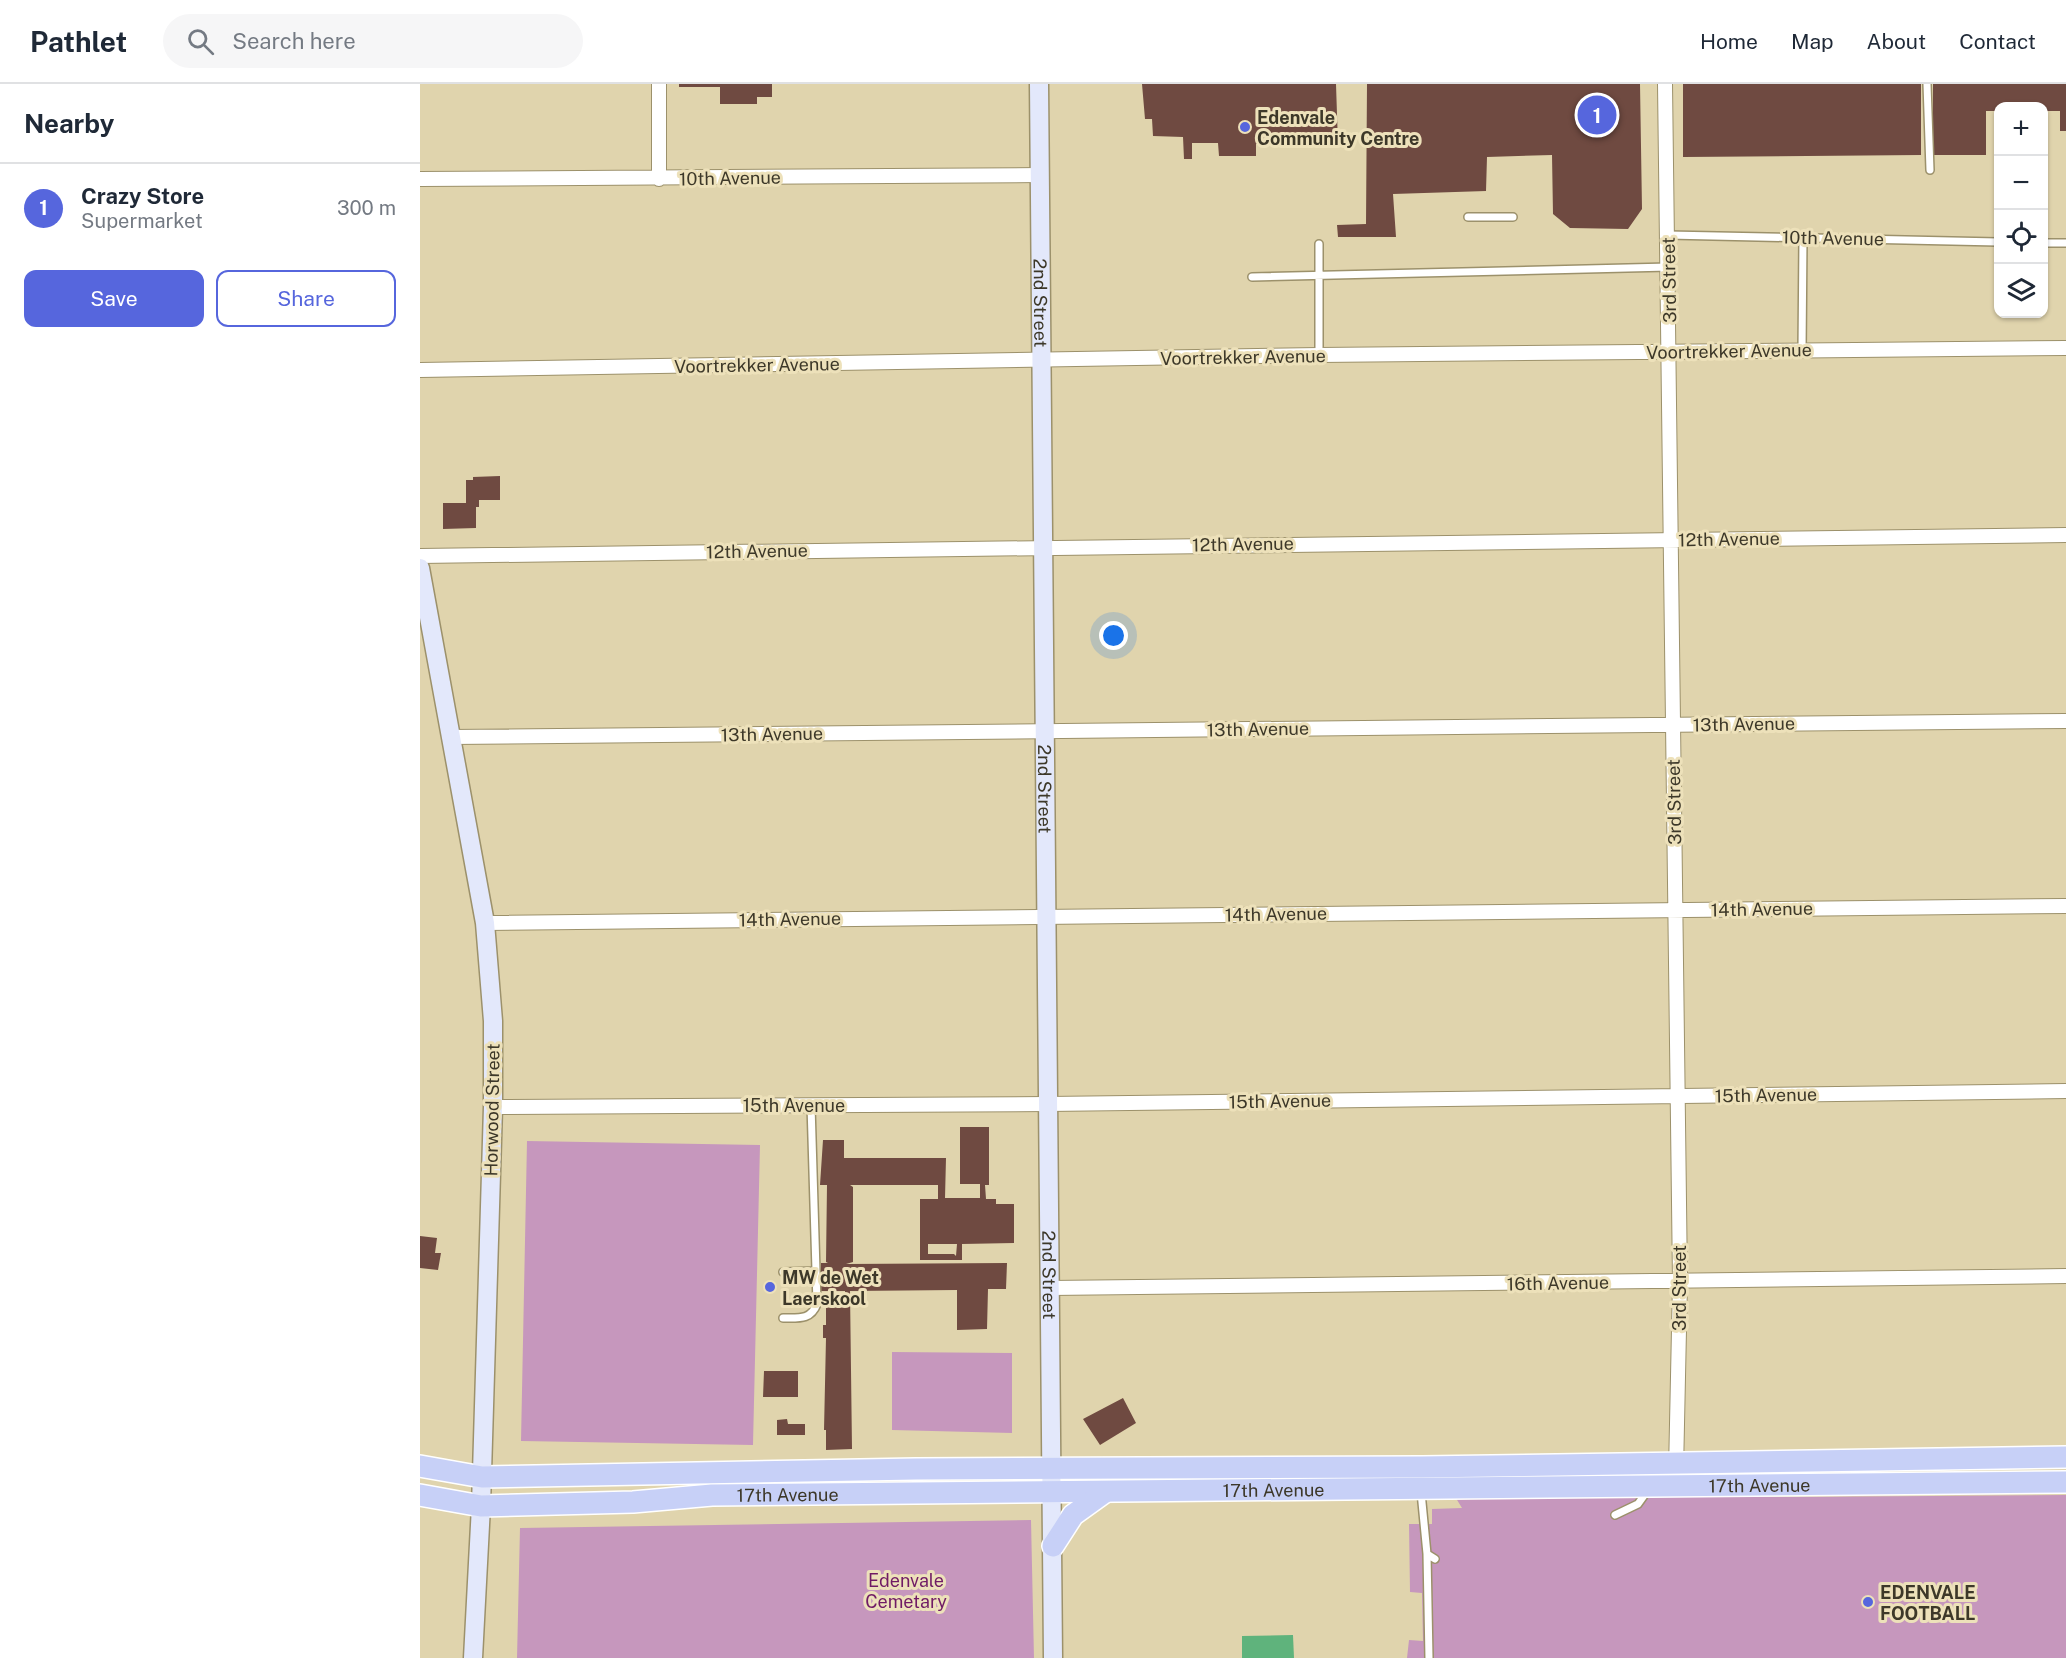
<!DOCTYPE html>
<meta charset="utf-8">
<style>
:root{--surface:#fff;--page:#f6f6f7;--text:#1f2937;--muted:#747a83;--line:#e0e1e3;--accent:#5666dd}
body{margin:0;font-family:"Public Sans",sans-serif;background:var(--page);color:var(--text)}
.controls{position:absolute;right:18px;top:18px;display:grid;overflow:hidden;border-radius:12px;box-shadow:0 2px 4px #0004}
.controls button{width:54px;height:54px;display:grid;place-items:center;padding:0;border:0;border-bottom:2px solid var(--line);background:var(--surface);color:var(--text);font:30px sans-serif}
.you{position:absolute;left:694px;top:552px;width:21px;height:21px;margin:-15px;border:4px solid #fff;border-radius:50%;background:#1a73e8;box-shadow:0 0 0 9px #1a73e833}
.badge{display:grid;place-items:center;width:39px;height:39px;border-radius:50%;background:var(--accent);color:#fff;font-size:20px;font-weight:700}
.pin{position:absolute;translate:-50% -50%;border:3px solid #fff;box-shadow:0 2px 6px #0006}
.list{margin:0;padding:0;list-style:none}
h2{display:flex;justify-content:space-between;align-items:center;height:78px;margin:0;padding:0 24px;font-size:26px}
h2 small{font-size:20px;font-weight:400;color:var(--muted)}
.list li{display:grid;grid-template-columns:39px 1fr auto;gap:18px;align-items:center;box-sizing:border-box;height:90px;padding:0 24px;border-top:2px solid var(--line)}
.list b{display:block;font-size:22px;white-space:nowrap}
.list p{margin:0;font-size:20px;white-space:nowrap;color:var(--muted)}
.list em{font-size:20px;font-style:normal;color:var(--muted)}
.actions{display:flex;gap:12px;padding:18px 24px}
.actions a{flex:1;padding:14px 0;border:2px solid var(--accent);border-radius:12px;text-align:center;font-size:21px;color:var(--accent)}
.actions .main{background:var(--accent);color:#fff}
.icon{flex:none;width:33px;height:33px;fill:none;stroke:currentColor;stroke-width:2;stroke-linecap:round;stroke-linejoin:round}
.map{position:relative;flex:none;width:1646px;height:1574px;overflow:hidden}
header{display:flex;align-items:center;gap:36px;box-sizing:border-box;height:84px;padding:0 30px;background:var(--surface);border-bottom:2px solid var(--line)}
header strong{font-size:28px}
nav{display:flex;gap:33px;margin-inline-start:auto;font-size:21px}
.search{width:420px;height:54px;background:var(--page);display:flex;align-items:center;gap:15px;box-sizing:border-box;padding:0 21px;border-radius:33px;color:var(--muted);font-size:22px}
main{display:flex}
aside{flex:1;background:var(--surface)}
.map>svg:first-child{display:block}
</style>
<header>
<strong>Pathlet</strong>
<div class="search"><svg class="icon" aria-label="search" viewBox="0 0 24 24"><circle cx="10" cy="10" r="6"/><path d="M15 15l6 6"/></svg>Search here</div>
<nav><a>Home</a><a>Map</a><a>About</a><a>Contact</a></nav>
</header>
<main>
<aside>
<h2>Nearby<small></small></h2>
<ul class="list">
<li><span class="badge">1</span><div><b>Crazy Store</b><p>Supermarket</p></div><em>300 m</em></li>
</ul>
<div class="actions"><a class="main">Save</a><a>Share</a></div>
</aside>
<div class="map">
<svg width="1646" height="1574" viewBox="0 0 1646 1574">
<rect width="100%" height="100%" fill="#e0d4ad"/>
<path fill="#c697bd" d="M107 1057 340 1061 333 1361 101 1357Z
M472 1268 592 1269V1349L472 1346Z
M1034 1411 1374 1413 1646 1411V1574H987L989 1556 1003 1557 1002 1509 990 1508 989 1440H1012V1425L1042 1424Z
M611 1436 614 1574H97L100 1444Z"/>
<path fill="#5fb37c" d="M873 1551 874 1574H822V1552Z"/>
<path fill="#6f4a41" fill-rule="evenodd" d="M259 0H352V13H337V20H300V3H259Z
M722 0H916L918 61 836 60V72H799L798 59H772V75H764L763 53 733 52 732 35H725Z
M947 0H1220L1222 125 1208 145 1150 144 1133 130 1132 71 1067 73 1066 107 973 110 976 153H918L917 141 946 140Z
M1263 0H1501V71L1263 73Z
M1513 0H1646V47H1640V27H1624V22H1578V27H1566V71H1513Z
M80 392V416H59V423H56V444L23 445V419H46V396H53V393Z
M540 1043H569V1101H565L566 1115H576V1120H594V1159L542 1160V1176H500V1115H518V1101H430L433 1103V1178L426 1180 587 1179 586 1205H568L567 1245 537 1246V1206L430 1207 432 1365 406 1366V1346H404L406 1254H403V1241H406V1221H425V1207H401V1179H408L406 1178 407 1101H400L403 1056H424V1074H526L525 1114H560V1100H540ZM508 1160H537L536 1172 534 1170H508Z
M0 1152 17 1154 15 1169H21L18 1186 0 1184Z
M344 1287H378V1313H343Z
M703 1314 716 1339 680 1361 663 1335Z
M367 1335 368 1340H385V1351H357V1336Z"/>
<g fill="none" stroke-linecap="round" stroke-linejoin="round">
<g stroke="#9c916b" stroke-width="10">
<path id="lane" d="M1507 0 1510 86
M1048 133H1093
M1248 151 1578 158
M1624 159H1646
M832 193 1249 183
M1382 267 1383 154
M899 271V160
M363 1188 396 1187
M363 1234C379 1234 391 1236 397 1220L391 1021
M1001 1408 1007 1470 1015 1475
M1195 1431 1218 1420 1228 1406
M1007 1470 1009 1574"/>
</g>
<g stroke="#9c916b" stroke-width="16">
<path id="street" d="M239 0V95
M1245 0 1260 1198 1256 1387
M0 95 620 91
M0 286 899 271 1646 264
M0 472 1646 451
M30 653 1646 637
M65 839 1646 822
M73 1023 628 1020 1646 1007
M630 1204 1646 1192"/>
</g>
<g stroke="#9c916b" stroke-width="21">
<g id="secondary">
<path id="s1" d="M619 0 633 1574"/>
<path d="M0 484 65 839 73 937V1023L61 1422 53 1574"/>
</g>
</g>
<g stroke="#fff" stroke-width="24">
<g id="primary">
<path d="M0 1382 62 1393 496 1385 1002 1383 1646 1373"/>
<path id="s2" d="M0 1411 61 1422 213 1418 292 1411 1646 1398"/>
<path d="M633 1462 653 1431 685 1408"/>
</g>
</g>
<use href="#lane" stroke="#fff" stroke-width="7"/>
<use href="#street" stroke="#fff" stroke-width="14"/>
<use href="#secondary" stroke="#e3e8fb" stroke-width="18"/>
<use href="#primary" stroke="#c7d0f7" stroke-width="21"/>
</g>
<g fill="#5666dd" stroke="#ede1ba" stroke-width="2">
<circle cx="825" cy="43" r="6"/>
<circle cx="350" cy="1203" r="6"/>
<circle cx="1448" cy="1518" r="6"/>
</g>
<g text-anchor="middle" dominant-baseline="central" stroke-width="6" stroke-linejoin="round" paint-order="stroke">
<g font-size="18" font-weight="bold" fill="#3d3829" stroke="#ede1ba" text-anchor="start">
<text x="837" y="33">Edenvale<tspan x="837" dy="21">Community Centre</tspan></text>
<text x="362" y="1193">MW de Wet<tspan x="362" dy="21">Laerskool</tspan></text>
<text x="1460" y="1508">EDENVALE<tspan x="1460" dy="21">FOOTBALL</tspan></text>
</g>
<g font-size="18" fill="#3d3829" stroke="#ede1ba">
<text transform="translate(310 94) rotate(-1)">10th Avenue</text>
<text transform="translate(1413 154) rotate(1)">10th Avenue</text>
<text transform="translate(1249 196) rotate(-91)">3rd Street</text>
<text stroke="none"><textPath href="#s1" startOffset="219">2nd Street</textPath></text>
<text transform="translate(1309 267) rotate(-1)">Voortrekker Avenue</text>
<text transform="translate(823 273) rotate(-1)">Voortrekker Avenue</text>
<text transform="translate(337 281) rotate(-1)">Voortrekker Avenue</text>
<text transform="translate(1309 455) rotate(-1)">12th Avenue</text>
<text transform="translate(823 460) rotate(-1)">12th Avenue</text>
<text transform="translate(337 467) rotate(-1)">12th Avenue</text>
<text transform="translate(1324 640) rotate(-1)">13th Avenue</text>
<text transform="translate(838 645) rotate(-1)">13th Avenue</text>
<text transform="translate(352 650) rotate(-1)">13th Avenue</text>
<text stroke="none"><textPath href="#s1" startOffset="705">2nd Street</textPath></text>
<text transform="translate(1254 718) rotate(-91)">3rd Street</text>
<text transform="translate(1342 825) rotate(-1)">14th Avenue</text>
<text transform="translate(856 830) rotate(-1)">14th Avenue</text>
<text transform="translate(370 835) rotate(-1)">14th Avenue</text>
<text transform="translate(1346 1011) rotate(-1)">15th Avenue</text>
<text transform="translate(860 1017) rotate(-1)">15th Avenue</text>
<text x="374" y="1021">15th Avenue</text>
<text transform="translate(72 1026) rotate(-89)">Horwood Street</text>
<text stroke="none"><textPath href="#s1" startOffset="1191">2nd Street</textPath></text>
<text transform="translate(1138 1199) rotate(-1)">16th Avenue</text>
<text transform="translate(1259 1204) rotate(-90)">3rd Street</text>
<text stroke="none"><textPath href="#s2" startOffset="1341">17th Avenue</textPath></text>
<text stroke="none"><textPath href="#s2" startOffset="855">17th Avenue</textPath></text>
<text stroke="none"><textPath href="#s2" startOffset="369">17th Avenue</textPath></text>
</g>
<g font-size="18" fill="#701b65" stroke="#ede1ba">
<text x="486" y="1496">Edenvale<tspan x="486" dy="21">Cemetary</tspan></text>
</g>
</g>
</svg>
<div class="controls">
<button>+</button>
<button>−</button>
<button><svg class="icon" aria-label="locate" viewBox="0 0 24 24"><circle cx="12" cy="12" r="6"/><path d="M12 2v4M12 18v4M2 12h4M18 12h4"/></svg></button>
<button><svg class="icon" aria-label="layers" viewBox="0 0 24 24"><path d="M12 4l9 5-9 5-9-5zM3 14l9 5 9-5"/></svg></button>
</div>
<div class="you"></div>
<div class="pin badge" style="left:1177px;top:31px">1</div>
</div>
</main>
